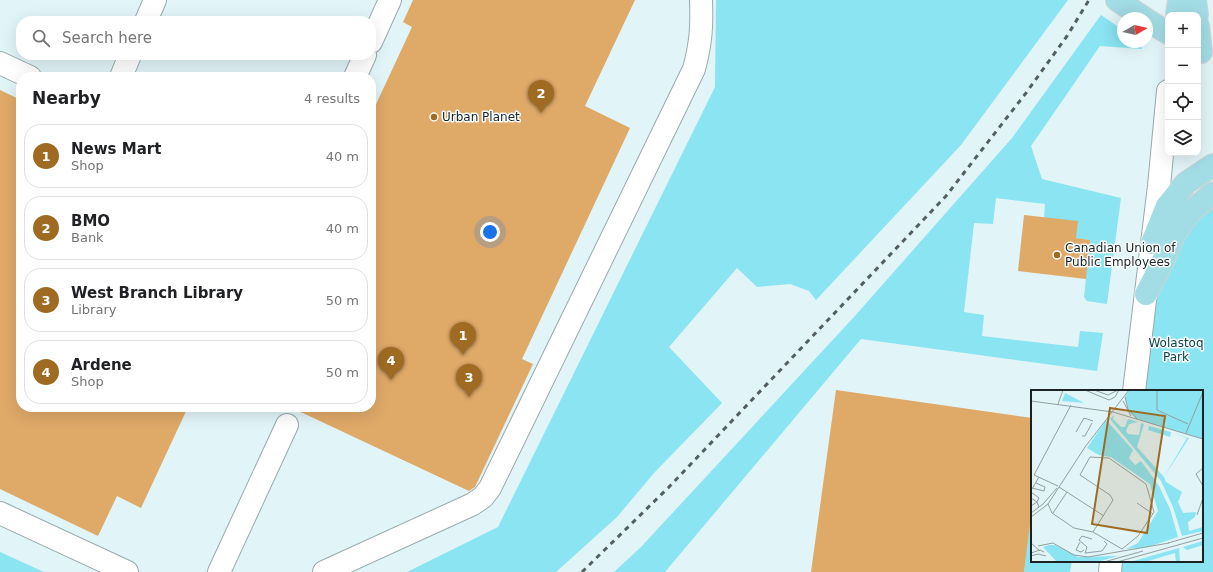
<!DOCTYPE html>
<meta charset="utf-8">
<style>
:root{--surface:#fff;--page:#f2f2f2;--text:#202124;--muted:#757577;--line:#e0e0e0;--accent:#9f6b22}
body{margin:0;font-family:"DejaVu Sans",sans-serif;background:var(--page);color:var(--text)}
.controls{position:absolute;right:12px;top:12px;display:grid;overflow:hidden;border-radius:8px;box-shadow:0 4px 16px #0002}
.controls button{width:36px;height:36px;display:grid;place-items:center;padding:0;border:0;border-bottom:1px solid var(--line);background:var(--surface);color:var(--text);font:20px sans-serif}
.compass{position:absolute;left:1117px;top:12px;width:36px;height:36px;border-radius:50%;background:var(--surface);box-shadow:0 4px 16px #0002;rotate:81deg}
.you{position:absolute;left:490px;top:232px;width:14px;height:14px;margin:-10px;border:3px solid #fff;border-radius:50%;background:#1a73e8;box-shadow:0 0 0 6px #1a73e833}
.badge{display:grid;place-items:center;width:26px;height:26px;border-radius:50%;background:var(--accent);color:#fff;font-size:13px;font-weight:700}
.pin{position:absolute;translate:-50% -33px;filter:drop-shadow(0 1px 2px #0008)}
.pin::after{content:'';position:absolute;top:21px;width:14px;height:12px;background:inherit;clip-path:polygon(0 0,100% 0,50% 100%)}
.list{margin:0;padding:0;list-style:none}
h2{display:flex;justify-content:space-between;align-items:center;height:52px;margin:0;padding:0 16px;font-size:17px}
h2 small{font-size:13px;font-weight:400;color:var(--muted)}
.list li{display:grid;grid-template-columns:26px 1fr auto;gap:12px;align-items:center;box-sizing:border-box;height:64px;margin:0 8px 8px;padding:0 8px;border:1px solid var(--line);border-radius:16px}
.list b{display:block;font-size:15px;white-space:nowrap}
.list p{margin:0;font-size:13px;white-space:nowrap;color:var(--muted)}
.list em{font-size:13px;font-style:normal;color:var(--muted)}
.icon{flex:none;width:22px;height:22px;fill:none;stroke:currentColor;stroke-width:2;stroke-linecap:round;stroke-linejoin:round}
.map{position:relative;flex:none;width:1213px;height:572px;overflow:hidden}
.search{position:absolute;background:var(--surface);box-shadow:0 4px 16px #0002;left:16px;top:16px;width:360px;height:44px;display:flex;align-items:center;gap:10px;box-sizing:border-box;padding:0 14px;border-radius:16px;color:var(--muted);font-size:15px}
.panel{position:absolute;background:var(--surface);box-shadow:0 4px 16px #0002;left:16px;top:72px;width:360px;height:340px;border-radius:16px}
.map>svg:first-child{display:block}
</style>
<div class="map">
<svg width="1213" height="572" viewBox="0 0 1213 572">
<rect width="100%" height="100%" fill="#e1f4f7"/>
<path fill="#8ae4f2" d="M716 0H1068L961 145 816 300 809 291 790 284 757 287 737 268 669 347 722 403 654 473 617 517 556 572H407L498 527 715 87Z
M1101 15 1123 30V42H1140L1142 49 1100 46 1031 146 1042 179 1121 198 1107 304 1087 301 1084 297 1090 240 1076 238 1044 218 1045 204 996 198 993 224 974 223 964 312 984 315 982 336 1078 347 1080 331 1103 333 1097 371 861 339 665 572H614L641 547 854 317 1012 138Z
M1213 193V572H1110L1111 561H1202V391H1134L1146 294Z
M1032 510V561H1072L1070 572H1024Z
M0 552 44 572H0Z"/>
<path fill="#dfa968" d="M413 0H635L585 106 630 128 522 359 533 364 475 487 469 491 290 407H371V115L412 27 403 22Z
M0 90 21 100V407H188L141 508 117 496 98 536 0 489Z
M1024 215 1078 221 1076 238 1090 240 1086 279 1018 271Z
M836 390 1032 418V510L1024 572H811Z"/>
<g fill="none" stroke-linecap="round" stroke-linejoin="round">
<g stroke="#98aaad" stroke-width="24">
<path id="minor" d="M146 21 155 0
M371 42 390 0
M0 63 30 77
M121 77 130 55
M355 77 365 55
M1134 391 1159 186 1168 91
M0 513 127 572
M219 572 287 425
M324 572 473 504 483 497 490 488 694 69C701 43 702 26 701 0
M1110 572 1111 561"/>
</g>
<g stroke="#d1d3d3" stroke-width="24">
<path id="major" d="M1117 0 1144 18
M1195 0 1197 15
M1177 15 1179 0
M1147 20 1168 33
M1198 26 1201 52
M1152 243 1167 206 1186 183 1213 165
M1146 294 1163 261 1174 235 1190 212 1213 193"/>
</g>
<use href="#minor" stroke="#fff" stroke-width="22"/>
<use href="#major" stroke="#a2dce4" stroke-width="22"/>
<path stroke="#545f60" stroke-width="3" stroke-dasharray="5 5" stroke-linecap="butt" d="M582 572 669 487 946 196 1026 93 1067 36 1089 0"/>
</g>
<g fill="#9f6b22" stroke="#fafeff" stroke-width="1.5">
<circle cx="434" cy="117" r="4"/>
<circle cx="1057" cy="255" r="4"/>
</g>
<g text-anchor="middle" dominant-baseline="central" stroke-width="3" stroke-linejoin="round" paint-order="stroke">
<g font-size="12" fill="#1b2223" stroke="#fafeff" text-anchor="start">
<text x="442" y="117">Urban Planet</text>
<text x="1065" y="248">Canadian Union of<tspan x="1065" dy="14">Public Employees</tspan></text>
</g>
<g font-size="12" fill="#0e434a" stroke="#fafeff">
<text x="1176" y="343">Wolastoq<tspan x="1176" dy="14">Park</tspan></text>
</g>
</g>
<g transform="translate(1031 390)">
<rect width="172" height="172" fill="#e1f4f7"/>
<path d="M98 0H172V49L106 29 99 23 94 7ZM34 3 53 13 31 11ZM83 25 82 29 90 37H94L97 29 107 32 98 34 95 41 97 44 108 45 110 33 113 34 106 57 133 87 156 48 144 44 158 48 133 87 135 92 151 102 147 112 152 123 165 122 164 127 157 132 158 141 172 137V141L151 146 142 117 130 91 79 29ZM75 30 102 60 98 68 104 75 110 71 128 96 139 119 147 147 117 157 95 159 107 153 127 121 119 94 80 67 68 65 56 58ZM118 36 140 42 139 47 117 40ZM172 151V155L156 160 152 157ZM18 155H24L47 167 87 166 66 172H26L12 157ZM148 158 149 172H145L144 163 114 172H99Z" fill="#8ae4f2"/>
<path fill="none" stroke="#92a0a2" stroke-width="1" d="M54 0 78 10 84 7 88 0M63 0 77 5 87 0M126 0V20L157 34M94 7 97 19 106 29M0 11 82 22M92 11 100 26M27 14 32 0M82 22 172 49M45 42 53 28 62 31M155 43 172 2M51 46H54L61 33M172 78 165 84 172 96M27 96 3 85 40 15M28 97 73 126M1 98 13 101 14 97 5 93M1 99 8 87M0 102 8 108 6 112 0 108M106 113 122 124M17 114 21 123 43 138 62 142 91 159 107 146 123 122 115 94 78 68 59 67 49 85 79 105 82 110 62 142M0 116 6 112 8 117M0 123 12 114 26 98M22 123 36 102M166 125 172 108M0 127 17 114 54 57 98 0M49 152 45 160 50 162 53 160M0 153 9 161M137 153 172 143M7 156 22 153 43 165 57 167 138 153M56 157 54 163 71 161 76 154 73 151M56 157 48 150 51 146 61 149M0 163 9 160 13 162M0 166 7 164 15 166M73 172 112 161M86 172 172 148"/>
<path fill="#9f6b22" fill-opacity="0.15" stroke="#9f6b22" stroke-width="2" d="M79 18 134 26 116 143 61 134Z"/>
<rect width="172" height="172" fill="none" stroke="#1b2223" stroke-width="2"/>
</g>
</svg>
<div class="controls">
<button>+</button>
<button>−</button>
<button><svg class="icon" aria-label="locate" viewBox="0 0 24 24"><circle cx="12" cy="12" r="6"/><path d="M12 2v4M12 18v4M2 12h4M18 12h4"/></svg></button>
<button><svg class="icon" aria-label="layers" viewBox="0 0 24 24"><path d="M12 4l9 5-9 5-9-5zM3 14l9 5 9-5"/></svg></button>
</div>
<svg class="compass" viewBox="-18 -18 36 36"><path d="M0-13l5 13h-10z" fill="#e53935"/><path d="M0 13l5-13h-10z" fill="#757577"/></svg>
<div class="you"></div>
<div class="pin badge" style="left:463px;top:355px">1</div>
<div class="pin badge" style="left:541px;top:113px">2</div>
<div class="pin badge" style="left:469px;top:397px">3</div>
<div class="pin badge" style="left:391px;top:380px">4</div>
<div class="search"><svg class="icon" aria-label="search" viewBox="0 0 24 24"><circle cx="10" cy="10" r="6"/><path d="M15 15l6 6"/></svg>Search here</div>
<section class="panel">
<h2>Nearby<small>4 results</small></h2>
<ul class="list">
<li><span class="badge">1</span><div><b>News Mart</b><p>Shop</p></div><em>40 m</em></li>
<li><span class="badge">2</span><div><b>BMO</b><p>Bank</p></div><em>40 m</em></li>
<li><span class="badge">3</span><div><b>West Branch Library</b><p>Library</p></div><em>50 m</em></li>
<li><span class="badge">4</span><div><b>Ardene</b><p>Shop</p></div><em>50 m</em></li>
</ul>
</section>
</div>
